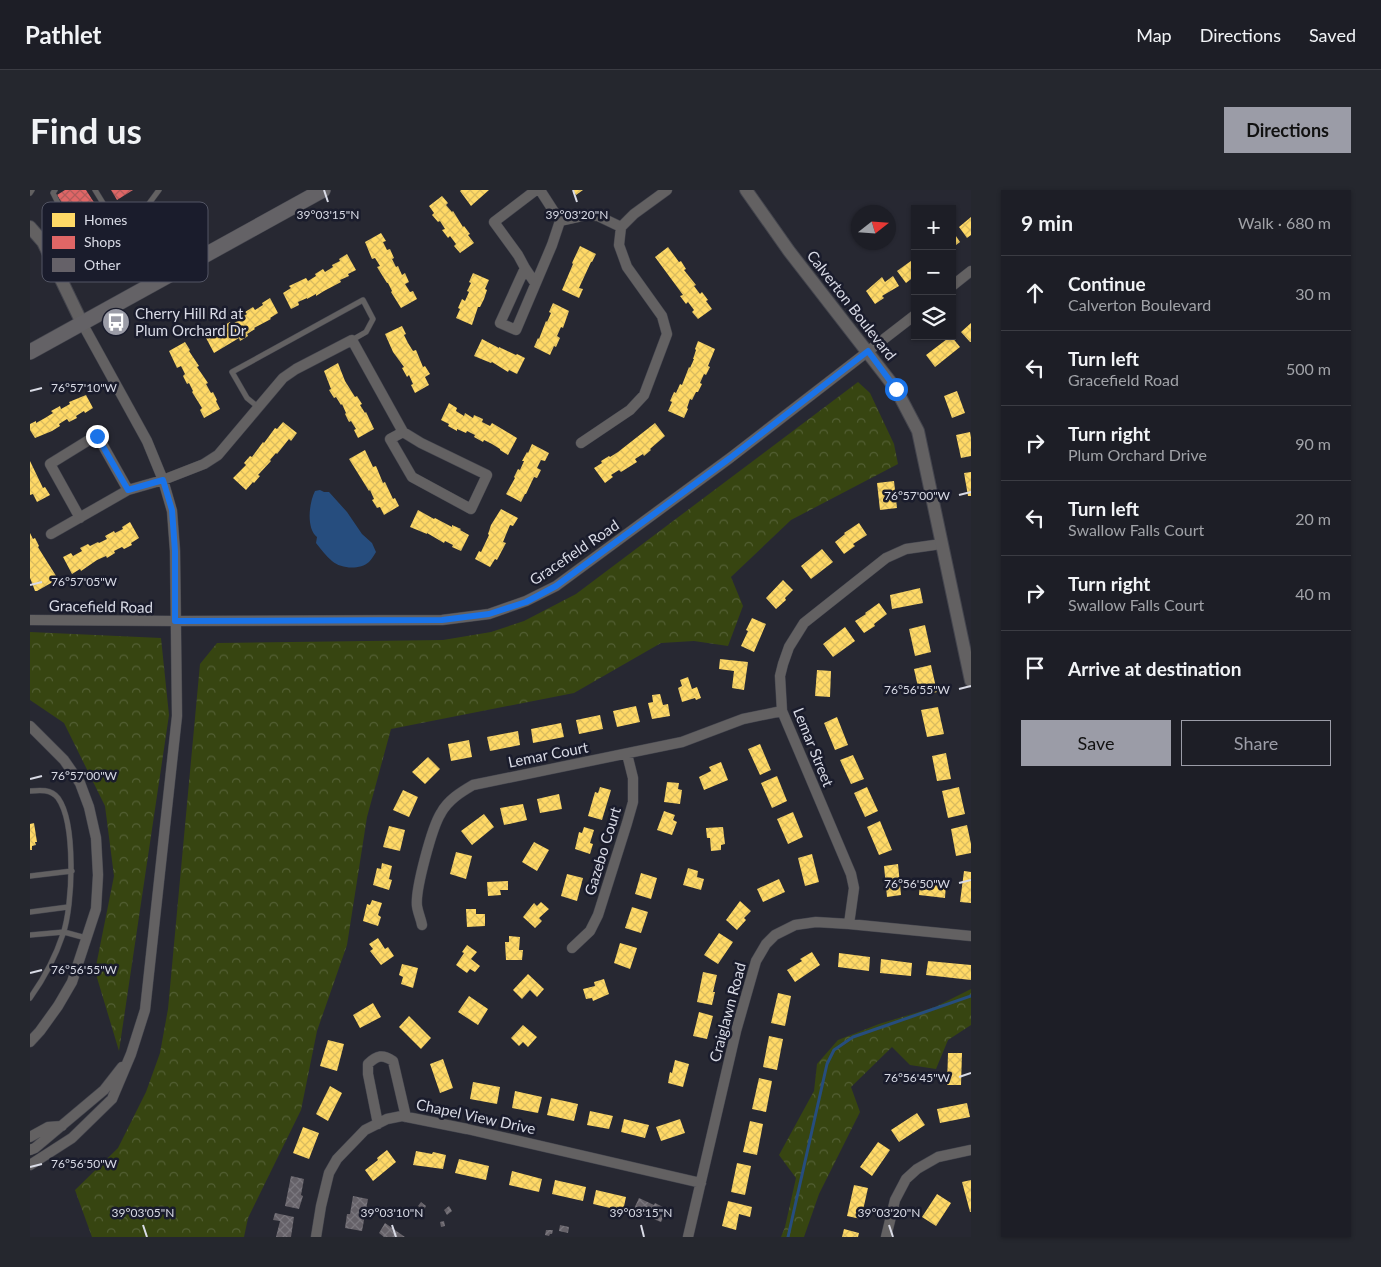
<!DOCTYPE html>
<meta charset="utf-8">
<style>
:root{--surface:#1d1e26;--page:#25272e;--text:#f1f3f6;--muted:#a0a2a7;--line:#3b3c43;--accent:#9b9ca7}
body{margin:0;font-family:Lato,sans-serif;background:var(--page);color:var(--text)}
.controls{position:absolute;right:15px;top:15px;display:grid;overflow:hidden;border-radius:0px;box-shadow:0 1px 4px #0004}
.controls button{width:45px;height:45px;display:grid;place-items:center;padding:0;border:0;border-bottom:1px solid var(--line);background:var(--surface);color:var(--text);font:25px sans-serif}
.compass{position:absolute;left:821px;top:15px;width:45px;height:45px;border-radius:50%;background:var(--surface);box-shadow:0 1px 4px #0004;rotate:73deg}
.stop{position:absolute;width:15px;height:15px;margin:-11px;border:4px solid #1a73e8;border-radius:50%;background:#fff}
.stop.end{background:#1a73e8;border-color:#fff;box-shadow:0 1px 5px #0008}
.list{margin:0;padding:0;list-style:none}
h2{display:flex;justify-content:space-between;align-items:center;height:65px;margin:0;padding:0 20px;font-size:21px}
h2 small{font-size:16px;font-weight:400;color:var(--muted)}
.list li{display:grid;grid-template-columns:32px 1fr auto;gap:15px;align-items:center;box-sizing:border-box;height:75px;padding:0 20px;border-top:1px solid var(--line)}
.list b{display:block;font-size:19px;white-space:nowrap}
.list p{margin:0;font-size:16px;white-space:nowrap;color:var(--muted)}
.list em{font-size:16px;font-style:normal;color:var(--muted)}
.actions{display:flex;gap:10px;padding:15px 20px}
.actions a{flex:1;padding:11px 0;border:1px solid var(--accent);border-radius:0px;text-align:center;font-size:18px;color:var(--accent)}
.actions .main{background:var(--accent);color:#111}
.icon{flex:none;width:28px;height:28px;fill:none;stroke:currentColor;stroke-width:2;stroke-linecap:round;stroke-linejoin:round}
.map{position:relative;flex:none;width:941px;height:1047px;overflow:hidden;border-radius:0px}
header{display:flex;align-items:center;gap:30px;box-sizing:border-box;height:70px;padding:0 25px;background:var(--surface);border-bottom:1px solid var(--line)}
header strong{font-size:24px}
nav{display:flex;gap:28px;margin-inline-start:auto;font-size:18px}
.intro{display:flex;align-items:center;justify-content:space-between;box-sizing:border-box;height:120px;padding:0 30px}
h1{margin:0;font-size:35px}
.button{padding:12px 22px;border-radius:0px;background:var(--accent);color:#111;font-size:18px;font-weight:700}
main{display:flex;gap:30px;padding:0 30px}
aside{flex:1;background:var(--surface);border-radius:0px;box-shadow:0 1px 4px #0004}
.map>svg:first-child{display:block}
</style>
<header>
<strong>Pathlet</strong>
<nav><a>Map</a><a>Directions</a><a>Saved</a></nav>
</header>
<div class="intro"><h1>Find us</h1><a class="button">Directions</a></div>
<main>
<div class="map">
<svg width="941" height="1047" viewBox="0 0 941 1047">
<defs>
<pattern id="forest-crowns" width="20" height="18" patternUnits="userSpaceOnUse" patternTransform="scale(1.25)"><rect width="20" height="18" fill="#374511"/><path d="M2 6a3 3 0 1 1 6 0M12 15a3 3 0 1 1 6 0" fill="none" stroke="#535f34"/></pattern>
<pattern id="homes-cross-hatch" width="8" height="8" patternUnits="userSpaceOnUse" patternTransform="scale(1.25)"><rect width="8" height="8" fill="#ffd966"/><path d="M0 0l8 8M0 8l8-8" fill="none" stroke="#d9bb5f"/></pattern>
<pattern id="shops-cross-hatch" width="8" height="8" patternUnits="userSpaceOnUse" patternTransform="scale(1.25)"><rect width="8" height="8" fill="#e06666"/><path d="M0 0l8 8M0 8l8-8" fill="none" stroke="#b05b5c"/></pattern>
<pattern id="building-cross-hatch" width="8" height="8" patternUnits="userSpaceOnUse" patternTransform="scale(1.25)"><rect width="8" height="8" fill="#656168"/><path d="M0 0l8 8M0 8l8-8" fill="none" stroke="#7a777e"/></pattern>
</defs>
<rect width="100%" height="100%" fill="#272832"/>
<path fill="url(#forest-crowns)" d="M828 192 840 203 864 254 868 274 761 330 701 387 713 416 698 456 664 451 631 453 544 503 361 539 337 627 317 755 287 841 271 920 218 1028 214 1047H62L45 1000 88 958 116 902 130 863 138 819 170 474 187 453 413 450 461 442 494 431 546 404Z
M0 442 131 448 139 525 89 861 65 781 84 686 75 616 34 533 0 510Z
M941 799V835L918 850 906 879 880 875 862 857 821 897 830 922 789 1004 774 1047H751L755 1037 766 988 749 965 784 901 787 874 808 850 849 834 905 817Z"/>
<path fill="#264d7e" d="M290 300 294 302H299L317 322 332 344 342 353 346 362C344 365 342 369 339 372 330 380 311 379 302 371 296 366 291 359 286 353L287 347C276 338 279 313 285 301Z"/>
<path fill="url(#homes-cross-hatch)" d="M431 0H459L441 16 430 1Z
M543 0H553L546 5Z
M412 6 418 13 416 15 422 22 423 21 433 37 434 36 440 44 438 45 444 53 430 63 424 56 426 54 420 46 418 48 412 40 415 39 410 31 408 32 402 25 404 23 399 16Z
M941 27V45L937 48 929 37Z
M351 43 356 51 353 52 357 60 360 59 364 68 362 69 366 77 368 76 372 85 375 83 379 92 375 94 380 102 383 101 387 109 371 118 361 102 362 101 358 93H357L347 77 350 76 345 68 342 69 335 52Z
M924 43 930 52 922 58V44Z
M550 56 566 64 562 72H561L549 98 553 99 549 108 532 100 543 74 542 73Z
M638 57 649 72 651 71 656 79 654 80 666 95 664 96 670 104 672 102 678 110 676 111 682 119 668 129 662 122 664 120 658 112 656 114 650 106 653 105 625 67Z
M317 64 326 80 318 84 319 86 310 90 311 92 294 101 286 106V104L277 109V108L268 112 269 115 261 119 253 103 261 98 259 96 276 88 278 91 286 86 285 84 293 79 295 82 303 77 302 75 310 71 309 69Z
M885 68V86L876 93 867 81Z
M443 83 459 90 455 99 457 100 454 109 450 117H448L442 135 426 128 430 119 428 118 432 109 435 111 439 102 437 101 441 93 439 92Z
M863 86 869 96 852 106 854 108 845 114 836 101 852 87 855 92Z
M240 108 248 123 240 128 241 129 224 138 225 139 217 144 218 146 210 151 209 148 184 163 175 146 183 142 185 144 193 140 191 137 200 132 201 135 209 130V129L217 124 215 122 223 117 225 120 233 115 232 113Z
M523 113 539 121 533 138 531 137 527 146 530 148 526 157 524 156 520 165 504 157 508 148 509 149 516 131 517 132 521 123 519 122Z
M941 133V152H940L931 142Z
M372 136 376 144 374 145 378 153 383 161 386 160 393 177 395 176 400 184 395 187 399 195 385 203 381 195 383 194 379 185 377 187 372 178 374 177 363 162 355 144Z
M921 146 930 157 905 177 896 165Z
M452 149 469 158V157L486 165 487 164 495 168 487 184 479 180 478 182 462 172 461 173 444 166Z
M668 151 685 159 678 176 680 177 676 185 674 184 670 193 672 194 668 202H666L662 210 660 209 657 218 658 219 654 228 638 221 642 212 640 211 644 202 646 203 650 194 652 195 659 177 660 178 664 169H663L666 160 665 159Z
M155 152 160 160 159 161 169 176 167 177 178 193 176 194 181 203 183 202 187 210 186 211 190 219 174 228 170 220 172 218 162 202 163 201 159 193 157 194 153 186 155 184 151 176 147 178 139 161Z
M308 173 315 191 325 207 327 206 332 214 330 215 335 223 336 222 344 239 328 248 324 240 326 239 321 231 319 232 315 224 316 223 312 214 311 215 306 207 304 208 299 200 301 199 294 181Z
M927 201 935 223 922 228 914 206Z
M56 205 63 218 55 223 54 221 46 226 47 228 39 232 37 229 29 234 30 236 22 241 5 248 0 240V234L6 231V233L15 228 23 223 21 221 30 216 31 219 40 214 39 212Z
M419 213 427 218 426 221 434 226 435 223 443 228 444 225 453 229 452 232 460 236 462 233 487 248 478 265 470 260V259L462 254 454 250 453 252 444 247 445 245 437 241 436 243 427 239V241L418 236 419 234 411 230Z
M253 232 267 243 261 251 259 249 247 264 246 263 240 270 241 271 228 285 230 286 224 293 223 292 216 300 203 288 216 275 214 273 220 266 222 267 233 252 234 253 245 238 247 239Z
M625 233 635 246 620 259 621 260 614 266 613 264 605 269 607 272 591 282 589 280 581 285 583 287 575 293 564 278 572 273 571 271 579 266 580 267 588 262Z
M940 242 941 248V266L931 268 926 245Z
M502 254 519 263 515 271 511 270 507 278 511 280 507 288 504 287 496 304H495L491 312 476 304 485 288 484 287 488 279 490 280 494 271H492L497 262 498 263Z
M335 260 343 277 346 276 353 293 355 292 363 309 365 308 369 316 354 325 350 317 347 318 342 310 344 309 340 300 339 301 319 269Z
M0 271 13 298 15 297 20 305 7 312 3 304 0 305Z
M941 282V306H938L934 283Z
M864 291 867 318 850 320 847 293Z
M471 319 488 328 483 336 480 335 473 352 476 353 467 370 465 369 460 377 445 369 449 361 451 362 459 345 458 344 461 335Z
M388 320 404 329 405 328 422 337V335L431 339 430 340 439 345 431 361 422 357 423 355 415 351 414 353 397 343V344L380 337Z
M100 332 109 348 101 353 102 355 94 359 92 357 84 361 85 363 77 368 76 366 67 370 51 381 50 379 42 384 33 367 41 363 43 366 52 361 50 358 58 354 60 356 68 352 69 353 77 349 75 346 84 341 85 343 93 339 92 337Z
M829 333 837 345 823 354 825 356 814 364 805 352 815 344 814 343Z
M0 343 3 349 5 348 9 356 8 357 11 362 28 389 7 401H5L0 388Z
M792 359 803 372 781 389 771 376Z
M753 390 763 400 755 408 756 410 746 419 736 408Z
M890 398 893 413 862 419 860 405Z
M849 413 857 424 844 434 845 436 834 443 825 431 836 424 835 423Z
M722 428 736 434 724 462 711 456 718 441 716 440Z
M895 435 901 462 885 466 879 439Z
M815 437 825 451 803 467 793 454Z
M690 469 718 472 714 500 702 498 704 481 689 479Z
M901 475 907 502 890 506 884 479Z
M787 480 801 481 800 507 785 506Z
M658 487 662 499 667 497 671 508 666 510 665 508 652 512 648 498 652 496 650 490Z
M630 504 633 515 638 514 640 526 622 529 618 513 623 512 622 505Z
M606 516 610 532 587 537 583 521Z
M908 517 914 544 897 547 891 520Z
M570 525 573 539 549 544 546 530Z
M807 527 818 555 805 560 794 533Z
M531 533 534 547 503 553 501 539Z
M488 541 490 555 460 561 457 547Z
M439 550 442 567 421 571 418 554Z
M730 554 741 580 730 585 718 559Z
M916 563 921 589 907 591 902 566Z
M823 565 834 589 821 594 810 570Z
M398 567 410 579 395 594 382 582Z
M691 572 698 590 674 600 669 587 681 581 679 577Z
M747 586 757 611 742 618 731 593Z
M637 592 649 593 648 599 652 600 650 614 634 612Z
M570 597 581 600 572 630 558 626 565 602 568 603Z
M837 597 848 621 835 627 824 603Z
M929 597 935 624 918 628 912 601Z
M373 600 388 607 379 627 363 620Z
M529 604 532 619 510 623 507 609Z
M493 614 497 630 474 635 470 618Z
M634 621 645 625 643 630 647 632 642 645 627 640Z
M763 622 773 647 758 654 747 629Z
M454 624 464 637 442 655 431 641Z
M850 631 862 660 849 665 837 637Z
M4 633 7 652H5L6 655 2 656V660H0V634Z
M937 635 941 654V663L926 666 921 639Z
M359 636 375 640 370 661 353 657Z
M554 637 564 640 560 653 563 654 560 664 545 659 549 642 552 643Z
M693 637 695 654 691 655V660L681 661 680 648H677L676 638Z
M504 652 519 660 507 681 492 672Z
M426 662 442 666 436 689 420 684Z
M782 664 789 692 775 696 768 668Z
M352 673 362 676 359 689 362 690 359 700 343 695 347 678 351 679Z
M868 674 871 705 857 707 854 676Z
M658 678 668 681 667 687 674 689 671 700 653 695Z
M934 681 941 682V713L930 712Z
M611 683 627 688 621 709 605 704Z
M537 684 553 688 547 711 531 706Z
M749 689 755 702 733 712 727 699Z
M478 691V700H470L471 705 458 706 457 692Z
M890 691 916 694 915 708 889 705Z
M342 710 352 713 348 725 351 727 348 736 333 731 337 714 340 715Z
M710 711 721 721 714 728 716 730 707 740 696 730Z
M511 712 519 719 509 728 512 731 505 738 493 727 504 713 507 716Z
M602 717 618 722 611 743 595 738Z
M436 719H446V724H455V736L437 737Z
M689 743 703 752 688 774 674 765Z
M479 746 490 747 489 760H493L492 770H476L475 752H479Z
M348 748 355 759 358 757 364 766 351 775 340 761 343 759 339 754Z
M590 753 607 758 600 779 584 773Z
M437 755 447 762 441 769 450 776 445 782 440 779 437 783 426 775 434 763 432 762Z
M782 762 790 775 765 792 757 780 772 771 770 769Z
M809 763 840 767 839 781 808 777Z
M851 769 882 773 881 786 850 783Z
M898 771 941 775V790L896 785Z
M372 774 388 778 383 798 371 794 373 787 369 785Z
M673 782 687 785 683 802H685L682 815 667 812Z
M498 784 514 799 507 807 500 800 492 809 483 800Z
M574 789 579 804 563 811 562 808 556 809 553 799 565 796 564 792Z
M748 803 761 806 755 836 741 833Z
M439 806 458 819 448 835 428 822Z
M343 813 351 827 330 838 323 825Z
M669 822 683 826 677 849 663 846Z
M379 826 401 848 391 859 369 837Z
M493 835 507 847 498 857 493 852 489 856 481 848Z
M739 846 753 849 747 880 733 877Z
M298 850 314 854 307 881 290 876Z
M918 863H932L931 895H917Z
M413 869 423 898 410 903 400 874Z
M645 870 659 874 653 897 638 893 640 882 642 883Z
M729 888 742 891 736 922 722 919Z
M443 892 470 897 467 914 440 909Z
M300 896 312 903 298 931 286 924Z
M485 901 512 907 508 923 482 918Z
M521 908 548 914 544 931 517 925Z
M937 913 940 927 910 933 907 919Z
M560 921 583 926 579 939 557 935Z
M887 923 895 935 869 952 861 940Z
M594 929 619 935 615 948 591 942Z
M650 929 655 943 631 951 626 937Z
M720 931 733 934 727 965 713 962Z
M273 937 289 943 279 969 263 963Z
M848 952 860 960 842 986 830 977Z
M357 960 366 972 343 991 335 980 348 970 347 968Z
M386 961 402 964 403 962 416 965 413 979 383 975Z
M429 969 459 976 456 990 425 983Z
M707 973 721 976 715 1005 701 1002Z
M482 981 512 989 509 1002 479 995Z
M525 990 556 997 553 1011 522 1004Z
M941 990V1022H940L932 992Z
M824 995 838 998 831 1029 817 1026Z
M566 1000 596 1007 593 1021 563 1014Z
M907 1004 921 1013 906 1036 892 1027Z
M698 1011 722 1017 720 1027 709 1024 706 1040 692 1036Z
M814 1039 829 1043 828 1047H812Z"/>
<path fill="url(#shops-cross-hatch)" d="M35 0H56L65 14 41 28 27 5Z
M81 0H103L87 10Z"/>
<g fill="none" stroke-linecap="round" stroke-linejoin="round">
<path stroke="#264d7e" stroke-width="3" d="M758 1047 797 874 804 860 823 847 941 806"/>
</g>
<path fill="url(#building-cross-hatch)" d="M261 986 274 989 271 1005 273 1006 269 1019 255 1016Z
M323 1006 338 1009 332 1041 315 1038 317 1024H320Z
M609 1008 624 1015 625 1013 637 1019 631 1032 603 1021Z
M391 1012 396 1016 394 1020 388 1016Z
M419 1016 422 1021 417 1025 414 1020Z
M245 1023 264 1027 261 1047H246L250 1031 243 1030Z
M414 1031 415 1036 411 1037 410 1032Z
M355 1033 375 1047H354L349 1043Z
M530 1035 539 1037 538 1043 529 1041Z
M516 1040H523L522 1044H520L519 1046 515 1045Z"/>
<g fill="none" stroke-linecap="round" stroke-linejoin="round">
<g stroke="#44454e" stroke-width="6">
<path id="service" d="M25 0 23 3 35 27 44 38 76 18 65 0
M0 3 2 0
M44 38 50 48 59 50 67 47 112 23 129 0
M228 217 217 208 202 182 333 110 343 129 336 142 322 150
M0 601C10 600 21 599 28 608 46 633 43 715 33 744 26 765 13 790 0 808
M0 686 42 681
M0 722 38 717
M0 745 34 742 56 748"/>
</g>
<g stroke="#44454e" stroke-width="11">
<path id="minor" d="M510 0 530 31
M591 37 604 24 637 0
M495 78 470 133 486 140 522 55 530 31 557 25 568 26 591 37
M505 93 495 78 488 65 464 32 506 0
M922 96 941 81
M551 253 600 220 614 205 637 144 632 126 597 77 589 55 591 37
M50 328 20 274 67 245 98 300
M21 344 98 300 133 290 174 274 188 265 253 188 266 179 322 150 373 242 391 253 457 285 441 319 382 287 360 249 373 242
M0 430 145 431 412 430 459 424 496 411 526 396 700 268 885 125
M0 536 34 570 50 593 59 617 66 648 68 685 66 719 42 792 28 816 10 841 0 852
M819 734 824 698 821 684 752 521 750 486 753 474 759 457 774 433 856 368 876 359 911 354
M392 735C391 729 388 723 387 716 385 700 402 637 411 623 418 610 431 602 443 595L652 552 713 529 752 521
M542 758 560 741 568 725 597 633 603 612V588L597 564
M348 934 338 884V874C347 865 353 864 363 871L376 927
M0 947 18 937 32 936
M0 960 5 958 74 900 92 877
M0 975 42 948 82 909 101 864 115 820 147 526 145 361 142 321 133 290 117 251 52 133
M286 1047 291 1016 299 983 307 969 335 940 357 929 372 926 437 939 671 993
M658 1047 706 841 726 771 736 754 745 745 765 735 786 732 819 734 941 746
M856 1047 865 1010 876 989 887 979 908 967 941 960"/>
</g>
<g stroke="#44454e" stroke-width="14">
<path id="tertiary" d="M716 0 759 61 866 199 888 241 941 491
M0 37 13 52 52 133"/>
</g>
<g stroke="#44454e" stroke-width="16">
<path id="primary" d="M0 162 293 0"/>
</g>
<use href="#service" stroke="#636162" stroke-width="5"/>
<use href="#minor" stroke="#636162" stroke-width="10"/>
<use href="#tertiary" stroke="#636162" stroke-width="12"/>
<use href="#primary" stroke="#646266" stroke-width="15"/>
</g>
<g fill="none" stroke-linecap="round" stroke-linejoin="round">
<path stroke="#1a73e8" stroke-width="6" d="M67 246 98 300 133 290 142 320 145 361V431L412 430 459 424 496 412 526 396 700 268 838 161 866 199"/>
</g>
<path fill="none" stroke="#d9dbe6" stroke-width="2" d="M294 0 298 12M543 0 547 12M0 201 12 198M929 305 941 302M0 395 12 392M929 499 941 496M0 589 12 586M929 693 941 690M0 783 12 780M929 887 941 883M0 977 12 974M113 1035 117 1047M362 1035 366 1047M611 1035 614 1047M859 1035 863 1047"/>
<defs>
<g id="bus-disc" transform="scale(1.4375)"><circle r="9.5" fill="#9b9ca7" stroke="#1a1c2c"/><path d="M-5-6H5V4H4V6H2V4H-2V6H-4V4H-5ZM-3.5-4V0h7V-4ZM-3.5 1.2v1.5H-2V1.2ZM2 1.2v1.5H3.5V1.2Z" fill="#fff"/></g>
</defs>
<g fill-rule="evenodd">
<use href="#bus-disc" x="86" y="132"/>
</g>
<g text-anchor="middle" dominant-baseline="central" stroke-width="5" stroke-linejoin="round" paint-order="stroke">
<g font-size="15" fill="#d9dbe6" stroke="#1a1c2c">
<text transform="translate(822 115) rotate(52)">Calverton Boulevard</text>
<text transform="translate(544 362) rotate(-34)">Gracefield Road</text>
<text transform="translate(71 416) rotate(1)">Gracefield Road</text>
<text transform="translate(784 557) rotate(68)">Lemar Street</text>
<text transform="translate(518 564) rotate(-11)">Lemar Court</text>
<text transform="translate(572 661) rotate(-73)">Gazebo Court</text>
<text transform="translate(697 822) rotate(-75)">Craiglawn Road</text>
<text transform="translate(446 926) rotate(12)">Chapel View Drive</text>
</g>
<g font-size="15" fill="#d9dbe6" stroke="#1a1c2c" text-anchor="start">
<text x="105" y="123">Cherry Hill Rd at<tspan x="105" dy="17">Plum Orchard Dr</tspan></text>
</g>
</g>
<rect x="12" y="12" width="166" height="80" rx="8" fill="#1a1c2c" stroke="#535564" stroke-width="1"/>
<rect x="22" y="23" width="23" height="14" fill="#ffd966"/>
<rect x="22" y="46" width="23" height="13" fill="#e06666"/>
<rect x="22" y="68" width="23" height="14" fill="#656168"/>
<g font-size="14" fill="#d9dbe6">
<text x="54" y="35">Homes</text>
<text x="54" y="57">Shops</text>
<text x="54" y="80">Other</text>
</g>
<g font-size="12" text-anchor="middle" fill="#d9dbe6" stroke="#1a1c2c" stroke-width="5" stroke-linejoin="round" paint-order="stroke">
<text x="298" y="29">39°03'15"N</text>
<text x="547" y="29">39°03'20"N</text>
<text x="54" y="202">76°57'10"W</text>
<text x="887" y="310">76°57'00"W</text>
<text x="54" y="396">76°57'05"W</text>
<text x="887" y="504">76°56'55"W</text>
<text x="54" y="590">76°57'00"W</text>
<text x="887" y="698">76°56'50"W</text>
<text x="54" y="784">76°56'55"W</text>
<text x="887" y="892">76°56'45"W</text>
<text x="54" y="978">76°56'50"W</text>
<text x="113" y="1027">39°03'05"N</text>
<text x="362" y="1027">39°03'10"N</text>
<text x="611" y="1027">39°03'15"N</text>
<text x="859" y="1027">39°03'20"N</text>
</g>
</svg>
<div class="controls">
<button>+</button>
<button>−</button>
<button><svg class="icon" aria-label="layers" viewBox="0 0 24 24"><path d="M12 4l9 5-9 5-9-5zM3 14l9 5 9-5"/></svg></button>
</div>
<svg class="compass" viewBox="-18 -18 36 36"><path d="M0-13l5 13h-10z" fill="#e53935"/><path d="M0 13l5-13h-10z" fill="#a0a2a7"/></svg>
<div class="stop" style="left:866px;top:199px"></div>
<div class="stop end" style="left:67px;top:246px"></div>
</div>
<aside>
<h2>9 min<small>Walk · 680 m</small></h2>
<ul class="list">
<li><svg class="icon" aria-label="ahead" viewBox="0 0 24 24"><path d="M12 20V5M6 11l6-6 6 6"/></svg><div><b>Continue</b><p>Calverton Boulevard</p></div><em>30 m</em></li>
<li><svg class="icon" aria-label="left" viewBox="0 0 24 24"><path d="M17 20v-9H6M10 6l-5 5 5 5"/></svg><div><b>Turn left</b><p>Gracefield Road</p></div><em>500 m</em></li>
<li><svg class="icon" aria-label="right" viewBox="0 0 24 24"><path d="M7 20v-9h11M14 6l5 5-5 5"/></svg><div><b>Turn right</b><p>Plum Orchard Drive</p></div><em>90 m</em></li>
<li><svg class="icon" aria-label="left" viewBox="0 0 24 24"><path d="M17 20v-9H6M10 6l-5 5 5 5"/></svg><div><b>Turn left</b><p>Swallow Falls Court</p></div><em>20 m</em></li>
<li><svg class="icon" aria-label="right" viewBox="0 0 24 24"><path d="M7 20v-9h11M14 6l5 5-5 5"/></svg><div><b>Turn right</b><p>Swallow Falls Court</p></div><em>40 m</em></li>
<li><svg class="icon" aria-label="arrive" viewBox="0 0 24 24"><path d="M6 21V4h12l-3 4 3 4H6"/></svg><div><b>Arrive at destination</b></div></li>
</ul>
<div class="actions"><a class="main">Save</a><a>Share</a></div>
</aside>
</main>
